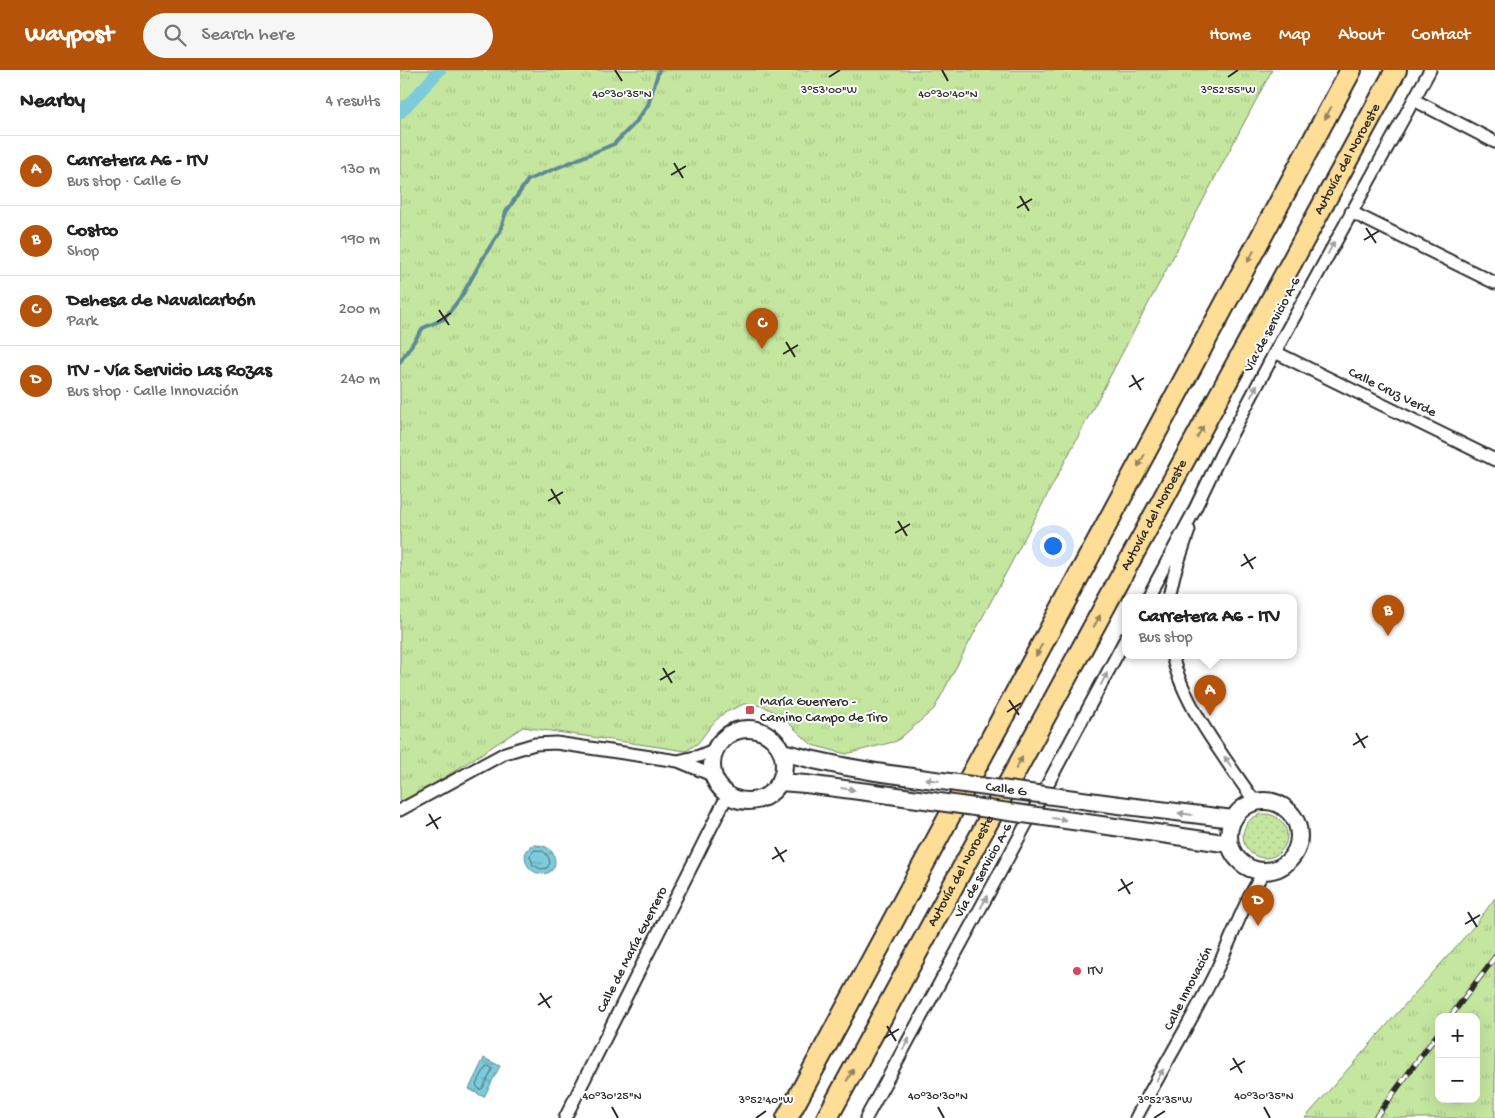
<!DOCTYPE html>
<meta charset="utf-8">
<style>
:root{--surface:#fff;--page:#f6f6f6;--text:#222;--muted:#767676;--line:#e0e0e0;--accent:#b45309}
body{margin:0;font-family:"Gochi Hand",sans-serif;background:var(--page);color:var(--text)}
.controls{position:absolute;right:15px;bottom:15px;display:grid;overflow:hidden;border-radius:10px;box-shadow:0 5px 20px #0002}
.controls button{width:45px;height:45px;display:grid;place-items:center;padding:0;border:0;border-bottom:1px solid var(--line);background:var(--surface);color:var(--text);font:25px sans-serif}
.you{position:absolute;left:652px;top:475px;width:18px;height:18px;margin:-12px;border:4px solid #fff;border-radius:50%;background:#1a73e8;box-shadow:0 0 0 8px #1a73e833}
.badge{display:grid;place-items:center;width:32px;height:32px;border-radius:50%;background:var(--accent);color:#fff;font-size:16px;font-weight:700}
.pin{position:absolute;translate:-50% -41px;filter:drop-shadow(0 1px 2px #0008)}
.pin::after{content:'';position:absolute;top:26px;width:18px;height:15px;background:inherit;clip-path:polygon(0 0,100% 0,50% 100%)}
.popup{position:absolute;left:722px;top:524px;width:175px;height:65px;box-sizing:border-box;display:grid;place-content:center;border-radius:10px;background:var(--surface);filter:drop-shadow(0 1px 4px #0005);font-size:16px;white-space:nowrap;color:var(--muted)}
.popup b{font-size:19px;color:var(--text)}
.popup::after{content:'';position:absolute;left:50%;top:100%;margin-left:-10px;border:10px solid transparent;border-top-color:var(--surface)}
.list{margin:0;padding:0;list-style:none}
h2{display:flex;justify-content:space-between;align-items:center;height:65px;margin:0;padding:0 20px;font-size:21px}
h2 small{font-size:16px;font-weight:400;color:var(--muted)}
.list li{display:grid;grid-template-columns:32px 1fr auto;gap:15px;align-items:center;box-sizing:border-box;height:70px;padding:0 20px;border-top:1px solid var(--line)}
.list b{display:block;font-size:19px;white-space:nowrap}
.list p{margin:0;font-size:16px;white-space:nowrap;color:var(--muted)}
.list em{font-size:16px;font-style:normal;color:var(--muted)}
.icon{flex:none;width:28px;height:28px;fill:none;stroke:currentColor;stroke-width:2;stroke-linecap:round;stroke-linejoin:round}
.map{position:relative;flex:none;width:1095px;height:1048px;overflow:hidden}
header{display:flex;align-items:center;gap:30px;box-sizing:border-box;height:70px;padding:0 25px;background:var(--accent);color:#fff}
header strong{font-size:24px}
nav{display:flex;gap:28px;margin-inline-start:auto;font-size:18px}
.search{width:350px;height:45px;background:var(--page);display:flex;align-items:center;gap:12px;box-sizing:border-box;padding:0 18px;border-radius:28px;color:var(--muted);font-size:19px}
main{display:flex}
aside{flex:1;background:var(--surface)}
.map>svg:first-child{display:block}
</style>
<header>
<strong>Waypost</strong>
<div class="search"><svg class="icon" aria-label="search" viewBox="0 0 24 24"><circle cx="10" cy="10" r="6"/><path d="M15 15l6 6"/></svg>Search here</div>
<nav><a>Home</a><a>Map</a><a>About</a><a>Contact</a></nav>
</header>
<main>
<aside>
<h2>Nearby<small>4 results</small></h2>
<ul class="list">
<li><span class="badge">A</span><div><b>Carretera A6 - ITV</b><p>Bus stop · Calle G</p></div><em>130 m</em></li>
<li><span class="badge">B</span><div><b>Costco</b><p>Shop</p></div><em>190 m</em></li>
<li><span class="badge">C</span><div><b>Dehesa de Navalcarbón</b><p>Park</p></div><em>200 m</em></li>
<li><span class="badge">D</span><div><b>ITV - Vía Servicio Las Rozas</b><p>Bus stop · Calle Innovación</p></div><em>240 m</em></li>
</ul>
</aside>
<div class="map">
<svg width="1095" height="1048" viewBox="0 0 1095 1048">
<defs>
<pattern id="grass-tufts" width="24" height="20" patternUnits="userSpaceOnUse" patternTransform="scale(1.25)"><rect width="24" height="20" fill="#c4e69f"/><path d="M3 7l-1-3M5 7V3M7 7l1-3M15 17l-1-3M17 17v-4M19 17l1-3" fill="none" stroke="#a9c589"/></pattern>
<pattern id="garden-dots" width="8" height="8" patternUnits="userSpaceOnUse" patternTransform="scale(1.25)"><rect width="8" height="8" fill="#c4e69f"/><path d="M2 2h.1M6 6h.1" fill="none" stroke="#a9c589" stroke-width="1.8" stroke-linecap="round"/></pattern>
<pattern id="water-ripples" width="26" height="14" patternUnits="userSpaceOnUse" patternTransform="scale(1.25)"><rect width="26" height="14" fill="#7dcadb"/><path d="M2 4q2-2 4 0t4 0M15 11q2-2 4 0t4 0" fill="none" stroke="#67a4b2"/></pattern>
</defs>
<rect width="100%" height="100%" fill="#fff"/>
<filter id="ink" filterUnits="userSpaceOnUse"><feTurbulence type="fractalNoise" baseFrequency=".02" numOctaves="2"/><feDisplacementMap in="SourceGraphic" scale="10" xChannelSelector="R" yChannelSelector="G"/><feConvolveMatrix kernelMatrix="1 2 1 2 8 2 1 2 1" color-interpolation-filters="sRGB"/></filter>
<g filter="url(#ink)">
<path fill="url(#grass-tufts)" stroke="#788865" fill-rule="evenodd" d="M0 0H872L534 639 497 671 446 684 412 675 380 645 363 636 344 634 324 643 314 652 298 673 286 681 123 657 0 736Z
M1095 828V1048H905L1075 855ZM1039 947H1076V1029H1039Z"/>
<path fill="url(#garden-dots)" stroke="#788865" d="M843 766a22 22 0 1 1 44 0a22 22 0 1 1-44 0Z"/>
<path fill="url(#water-ripples)" stroke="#5c8a95" d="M134 775C143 775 151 777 154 786 162 812 119 809 126 780L129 779 130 776Z
M84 988 100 996 84 1027 69 1019Z"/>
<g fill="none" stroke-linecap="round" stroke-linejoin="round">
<path stroke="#4c6b71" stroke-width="1" d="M135 780C145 780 148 784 150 793L147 798 141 799 133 795 130 786Z
M88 996 92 998V1000L83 1018 80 1020 76 1015 86 997Z"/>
<path stroke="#5c8a95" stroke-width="4" d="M0 292 23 258 44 249 61 227 86 183 100 161 106 142 128 110 214 74 235 53 248 35 259 0"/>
<path stroke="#7dcadb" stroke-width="12" d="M0 43 40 0"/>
<g stroke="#2b2b2b" stroke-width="15">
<path id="street" d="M1014 30 1095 72
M951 142 1095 213
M875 282 1095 390
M748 527 793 443 821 384 875 282 1030 0
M769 527 774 505 789 460
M772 585C784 637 825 688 855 732
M278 691 299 686 316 679
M0 740 105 683 135 674 156 673 278 691 314 706
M165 1048 328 724
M466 1048 616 773 726 568
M736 1048C762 999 791 952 815 903 832 869 843 833 864 802"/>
</g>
<g stroke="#2b2b2b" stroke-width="20">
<path id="secondary" d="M312 695a36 36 0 1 1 72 0a36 36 0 1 1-72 0Z
M382 682C423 693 463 701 505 706
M380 712 406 714 490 725
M829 766a35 35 0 1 1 70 0a35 35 0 1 1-70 0Z
M719 735 833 749
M715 757 830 774"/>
</g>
<g stroke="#2b2b2b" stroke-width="24">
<g id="highway">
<path d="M387 1048 951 0"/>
<path id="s1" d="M427 1048 996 0"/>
</g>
</g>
<use href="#street" stroke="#fff" stroke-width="11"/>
<use href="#secondary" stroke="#fff" stroke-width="16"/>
<use href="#highway" stroke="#fedd96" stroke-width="20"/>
<g stroke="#2b2b2b" stroke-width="5.5">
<path id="rail" d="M1050 947 1095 887
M975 1048 1039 962"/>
</g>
<use href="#rail" stroke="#fff" stroke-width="4" stroke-dasharray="11" stroke-linecap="butt"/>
<g stroke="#2b2b2b" stroke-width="20" stroke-linecap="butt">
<g id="secondary-bridge">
<path id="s2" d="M505 706 719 735"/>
<path d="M490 725 715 757"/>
</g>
</g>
<use href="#secondary-bridge" stroke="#fff" stroke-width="16"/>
</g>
<defs><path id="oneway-solid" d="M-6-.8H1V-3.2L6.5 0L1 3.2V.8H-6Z" transform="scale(1.25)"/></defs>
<g fill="#948460">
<use href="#oneway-solid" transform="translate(928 43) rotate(118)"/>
<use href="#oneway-solid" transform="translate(851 186) rotate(118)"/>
<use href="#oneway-solid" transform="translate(800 362) rotate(-61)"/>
<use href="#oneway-solid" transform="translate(741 391) rotate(118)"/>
<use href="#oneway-solid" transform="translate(697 551) rotate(-61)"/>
<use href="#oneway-solid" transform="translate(639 580) rotate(118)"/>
<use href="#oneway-solid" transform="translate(619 693) rotate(-61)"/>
<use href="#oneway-solid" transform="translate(450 1005) rotate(-61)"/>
</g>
<g fill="#a0a0a0">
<use href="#oneway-solid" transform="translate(931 178) rotate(-62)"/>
<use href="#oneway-solid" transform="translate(854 321) rotate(-62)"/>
<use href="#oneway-solid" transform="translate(704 609) rotate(-62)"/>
<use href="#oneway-solid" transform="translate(828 692) rotate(-123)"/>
<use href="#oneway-solid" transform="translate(532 710) rotate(-172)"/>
<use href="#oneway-solid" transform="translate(448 719) rotate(8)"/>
<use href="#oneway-solid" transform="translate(785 744) rotate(-172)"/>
<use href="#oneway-solid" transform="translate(659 749) rotate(8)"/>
<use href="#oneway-solid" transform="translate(584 832) rotate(-61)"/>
<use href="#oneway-solid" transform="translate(506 974) rotate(-61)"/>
<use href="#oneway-solid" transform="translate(760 1005) rotate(-61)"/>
</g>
</g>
<path fill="none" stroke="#2b2b2b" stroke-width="2" d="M215 0 222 11M542 0 548 11M429 7 440 0M828 7 838 0M274 93 283 108M271 105 286 96M620 126 629 141M617 138 632 129M966 158 976 173M964 170 979 161M39 240 49 255M37 252 51 243M386 272 395 287M383 284 398 275M732 305 741 320M729 317 744 308M151 419 160 434M148 431 163 422M498 451 507 466M495 463 510 454M844 484 853 499M841 496 856 487M263 598 272 613M260 610 275 601M609 630 619 645M607 642 621 633M956 663 965 678M953 675 968 666M29 744 38 759M26 756 41 747M375 777 384 792M372 789 387 780M721 809 730 824M718 821 733 812M1068 842 1077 857M1065 854 1080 845M140 923 150 938M138 935 152 926M487 956 496 971M484 968 499 959M833 988 842 1003M830 1000 845 991M212 1037 218 1048M538 1037 544 1048M864 1037 870 1048M356 1048 366 1041M754 1048 765 1041"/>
<g fill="#d1495b" stroke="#fff" stroke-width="2">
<rect x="345" y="635" width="10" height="10" rx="2.5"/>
<circle cx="677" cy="901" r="5"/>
</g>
<g text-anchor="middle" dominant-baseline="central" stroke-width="4" stroke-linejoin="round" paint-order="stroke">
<g font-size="14" fill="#2b2b2b" stroke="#fff">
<text stroke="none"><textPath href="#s1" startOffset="1091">Autovía del Noroeste</textPath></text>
<text transform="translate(873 255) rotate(-62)">Vía de servicio A-6</text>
<text transform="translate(992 323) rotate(26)">Calle Cruz Verde</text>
<text stroke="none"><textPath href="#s1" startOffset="686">Autovía del Noroeste</textPath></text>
<text stroke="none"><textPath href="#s2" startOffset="102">Calle G</textPath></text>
<text stroke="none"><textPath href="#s1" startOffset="281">Autovía del Noroeste</textPath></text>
<text transform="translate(584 801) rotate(-61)">Vía de servicio A-6</text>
<text transform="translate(233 880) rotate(-63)">Calle de María Guerrero</text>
<text transform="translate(789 919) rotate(-63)">Calle Innovación</text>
</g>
<g font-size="14" fill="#2b2b2b" stroke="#fff" text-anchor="start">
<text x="360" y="632">María Guerrero -<tspan x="360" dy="16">Camino Campo de Tiro</tspan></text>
<text x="687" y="901">ITV</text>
</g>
</g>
<g font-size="12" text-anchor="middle" fill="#2b2b2b" stroke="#fff" stroke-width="4" stroke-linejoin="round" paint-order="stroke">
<text x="828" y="23">3°52'55"W</text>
<text x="429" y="23">3°53'00"W</text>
<text x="222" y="27">40°30'35"N</text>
<text x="548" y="27">40°30'40"N</text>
<text x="212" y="1029">40°30'25"N</text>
<text x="538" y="1029">40°30'30"N</text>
<text x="864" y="1029">40°30'35"N</text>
<text x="366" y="1033">3°52'40"W</text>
<text x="765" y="1033">3°52'35"W</text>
</g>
</svg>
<div class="controls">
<button>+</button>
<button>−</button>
</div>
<div class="you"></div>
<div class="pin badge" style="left:810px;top:646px">A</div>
<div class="popup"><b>Carretera A6 - ITV</b>Bus stop</div>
<div class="pin badge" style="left:988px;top:566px">B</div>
<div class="pin badge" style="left:362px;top:279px">C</div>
<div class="pin badge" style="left:858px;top:856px">D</div>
</div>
</main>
